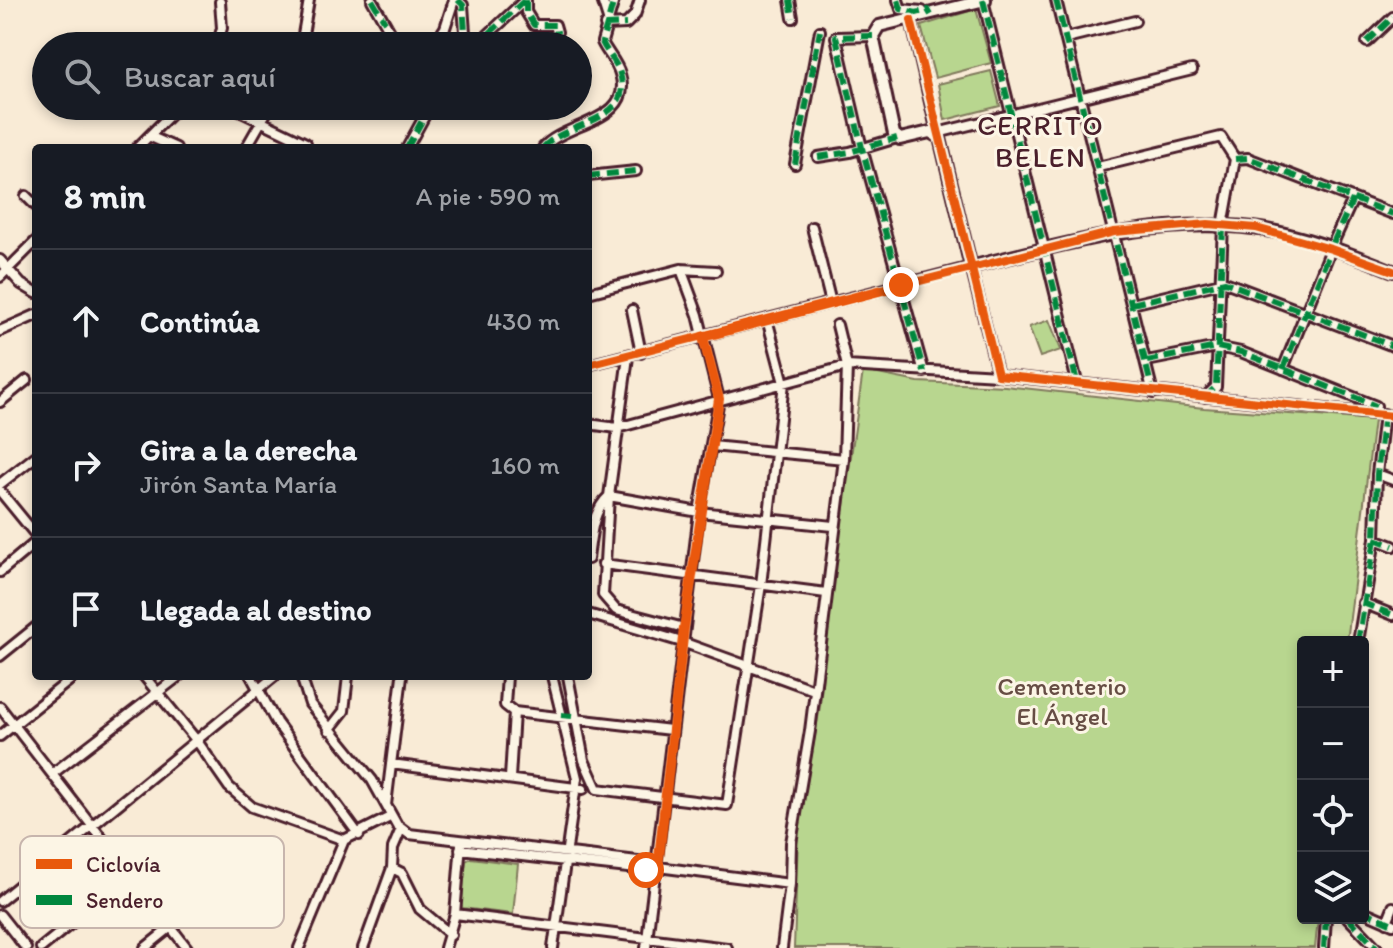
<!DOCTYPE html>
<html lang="es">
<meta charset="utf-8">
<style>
:root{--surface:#171b24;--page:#242831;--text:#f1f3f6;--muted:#9ea1a6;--line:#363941}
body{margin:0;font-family:Itim,sans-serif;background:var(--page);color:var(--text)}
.controls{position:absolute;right:24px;bottom:24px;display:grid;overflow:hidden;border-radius:8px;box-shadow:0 4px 12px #0003}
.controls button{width:72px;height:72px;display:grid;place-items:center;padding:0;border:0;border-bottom:2px solid var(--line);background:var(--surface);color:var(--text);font:40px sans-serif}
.stop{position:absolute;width:24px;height:24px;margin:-18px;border:6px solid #ea580c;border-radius:50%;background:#fff}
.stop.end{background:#ea580c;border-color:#fff;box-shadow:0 2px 8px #0008}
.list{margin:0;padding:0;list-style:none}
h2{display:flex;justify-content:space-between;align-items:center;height:104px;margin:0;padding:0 32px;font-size:34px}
h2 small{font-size:26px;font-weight:400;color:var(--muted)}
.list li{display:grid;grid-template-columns:52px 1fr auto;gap:24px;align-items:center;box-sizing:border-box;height:144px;padding:0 32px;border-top:2px solid var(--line)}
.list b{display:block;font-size:30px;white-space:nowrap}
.list p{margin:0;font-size:26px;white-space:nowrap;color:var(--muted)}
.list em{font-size:26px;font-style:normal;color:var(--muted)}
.icon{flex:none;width:44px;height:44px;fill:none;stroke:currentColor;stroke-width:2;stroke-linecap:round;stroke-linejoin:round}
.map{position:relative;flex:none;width:1393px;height:948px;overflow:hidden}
.search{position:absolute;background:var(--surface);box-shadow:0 4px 12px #0003;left:32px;top:32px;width:560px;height:88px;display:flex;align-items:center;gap:20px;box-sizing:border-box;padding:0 28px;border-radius:44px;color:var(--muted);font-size:30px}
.panel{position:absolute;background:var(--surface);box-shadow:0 4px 12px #0003;left:32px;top:144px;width:560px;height:536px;border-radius:8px}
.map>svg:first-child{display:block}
</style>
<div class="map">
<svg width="1393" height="948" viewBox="0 0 1393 948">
<rect width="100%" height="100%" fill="#f9ebd6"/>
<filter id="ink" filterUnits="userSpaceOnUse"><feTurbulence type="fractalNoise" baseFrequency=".0125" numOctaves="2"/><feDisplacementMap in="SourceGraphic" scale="16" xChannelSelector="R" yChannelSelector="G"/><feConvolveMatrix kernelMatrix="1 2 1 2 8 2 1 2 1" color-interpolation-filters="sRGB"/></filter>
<g filter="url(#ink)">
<path fill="#b8d68f" stroke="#817a5d" stroke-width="2" d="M976 9 991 63 935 78 921 26Z
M991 71 1000 106 945 120 938 84Z
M1049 320 1061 350 1040 357 1029 327Z
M863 371 918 382 1005 386 1204 408 1374 420 1347 642H1303V918H1318L1315 948H794L798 835 820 706 827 627Z
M471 858 518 864 513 914 461 908 466 861Z"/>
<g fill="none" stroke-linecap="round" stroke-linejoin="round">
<g stroke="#4a1f2b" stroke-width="14">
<path id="minor" d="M372 0 398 46
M458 0 463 5 466 46
M526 0V12L534 25H555L557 32 551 40 556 46
M602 0 608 19
M790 0 793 18
M898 0 901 9 922 11
M983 0 1077 382
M1056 0 1153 393
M911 20 937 133 1192 70
M605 25 626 24 635 15 640 0
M873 36 836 37 862 148 924 372
M1066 38 1135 21
M1367 42 1393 17
M217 46 222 28 220 2
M301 46 309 0
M433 46 445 28 454 0
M476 46 525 0
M229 106 306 143
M149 136 176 148
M137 148 179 106
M246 148 270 106
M407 148 430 106
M543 148C564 122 635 122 620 74 617 62 607 53 602 42L614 0
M818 157 850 152 897 138
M1235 159 1248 158 1393 214
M795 164 820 31
M1098 167 1221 137 1235 159 1223 226 1216 387 1205 397
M588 176 636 171
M26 196 36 206
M812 227 831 303
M1333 243 1353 199
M0 260 21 284 36 293
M0 277 36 241
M588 293 681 269 716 271
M1132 304 1225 282 1393 346
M632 310 641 353
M0 331 36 315
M628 357 609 496 603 595 616 610 684 628
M1147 361 1217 347 1241 352 1376 406
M588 365 971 267 998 375 1393 416
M1283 369 1331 249
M0 402 27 380
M588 424 617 428 847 366 998 375
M712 446 844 459
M1377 474 1393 480
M0 484 36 456
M0 491 36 535
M609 496 699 512 833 526
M1375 539 1393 546
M588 559C591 537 592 511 609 496
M603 564 826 593
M0 572 36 542
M1363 603 1393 615
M588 614 682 642 814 690
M1358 642 1375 539 1377 474 1384 414
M0 656 36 627
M144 676 197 741 229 787 252 807 344 840 392 816
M251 676 276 722 359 835
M301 676 310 704 372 780 397 825 409 834 646 862 658 867 790 884
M507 676 505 705 514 712
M552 676 577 778 553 948
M568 676 584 760 597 789 727 805 761 585 784 383 767 319
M0 707 187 948
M329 730 344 711 348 676
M0 736 75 676
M391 764 583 789
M52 774 179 676
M510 778 514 712 671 730
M386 805 402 676
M460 849 646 870 657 868
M392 868 402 873 420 909 451 935
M0 901 275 676
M1363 911 1393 924
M455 914 727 948
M0 915 26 948
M1348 918 1377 948
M1387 922 1393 907
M41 948 131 875
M145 948 171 927
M299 948 344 840
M363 948 392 868 393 848 401 829
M445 948 455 914 461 844
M646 948 699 512 719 399 698 315 681 269
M782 948 790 884 791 843 810 731 844 459 847 366 837 325
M1324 948 1326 918"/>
</g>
<g stroke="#4a1f2b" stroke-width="16">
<path id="tertiary" d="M985 0 879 26 873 36 894 134 900 139 930 132 940 138 971 267C1064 244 1157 216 1253 228 1300 234 1350 254 1393 271"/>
</g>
<use href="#minor" stroke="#fcf5e5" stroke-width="8"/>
<use href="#tertiary" stroke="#fcf5e5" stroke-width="10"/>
<path stroke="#00873e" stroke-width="6" stroke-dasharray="12 6" stroke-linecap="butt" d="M372 0 385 22
M458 0 463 5 466 46
M526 0V12L534 25H555L557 32 551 40 556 46
M790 0 793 18
M898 0 901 9 916 13 928 10 931 15
M983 0 1077 382 1083 383
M1056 0 1153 393
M605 25 626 24
M873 36 836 37 862 148 924 372
M1367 42 1393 17
M476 46 525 0
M407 148 430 106
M543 148C564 122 635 122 620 74 617 62 607 53 602 42L614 0
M818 157 850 152 897 138
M1235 159 1248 158 1393 214
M795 164 820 31
M588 176 636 171
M1333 243 1353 199
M1132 304 1225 282 1393 346
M1147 361 1217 347 1241 352 1376 406
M1283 369 1331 249
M1205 397 1216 387 1223 226
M1375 539 1393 546
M1363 603 1393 615
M1358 642 1375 539 1377 474 1384 414
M561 715 572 716
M646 870 658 867
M1363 911 1393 924
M1348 918 1377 948
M1324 948 1326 918"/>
<g stroke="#fcf5e5" stroke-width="13">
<path id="cycleway" d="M911 20 998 375 1393 416
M588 365 1114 232 1208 224 1256 228 1331 249 1393 271"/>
</g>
<use href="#cycleway" stroke="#e8590c" stroke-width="8"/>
</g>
</g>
<g fill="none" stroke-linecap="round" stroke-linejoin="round" filter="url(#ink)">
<path stroke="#ea580c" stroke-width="10" d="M646 870 658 867 684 628 719 399 703 337 901 285"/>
</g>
<g text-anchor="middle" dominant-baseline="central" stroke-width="6" stroke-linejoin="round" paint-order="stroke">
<g font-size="26" fill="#664d44" stroke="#fcf5e5">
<text x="1062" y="686">Cementerio<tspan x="1062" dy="30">El Ángel</tspan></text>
</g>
<g font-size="28" letter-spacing="2" fill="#4a1f2b" stroke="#fcf5e5">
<text x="1041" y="125">CERRITO<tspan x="1041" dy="32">BELEN</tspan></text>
</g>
</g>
<rect x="20" y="836" width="264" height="92" rx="12" fill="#fcf5e5" stroke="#c7b5ad" stroke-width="2"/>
<rect x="36" y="859" width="36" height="10" fill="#e8590c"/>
<rect x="36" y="895" width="36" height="10" fill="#00873e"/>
<g font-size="22" fill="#4a1f2b">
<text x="86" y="872">Ciclovía</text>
<text x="86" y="908">Sendero</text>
</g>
</svg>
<div class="controls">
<button>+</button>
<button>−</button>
<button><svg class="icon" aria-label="locate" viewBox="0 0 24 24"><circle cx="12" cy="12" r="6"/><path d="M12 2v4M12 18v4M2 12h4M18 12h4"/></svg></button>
<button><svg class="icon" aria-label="layers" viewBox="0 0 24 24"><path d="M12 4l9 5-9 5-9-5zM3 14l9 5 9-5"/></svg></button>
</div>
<div class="stop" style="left:646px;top:870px"></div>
<div class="stop end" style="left:901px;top:285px"></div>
<div class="search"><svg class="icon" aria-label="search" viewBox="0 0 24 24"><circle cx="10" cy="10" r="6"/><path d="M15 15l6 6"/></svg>Buscar aquí</div>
<section class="panel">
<h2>8 min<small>A pie · 590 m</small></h2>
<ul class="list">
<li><svg class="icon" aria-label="ahead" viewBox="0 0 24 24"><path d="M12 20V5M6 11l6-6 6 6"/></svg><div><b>Continúa</b></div><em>430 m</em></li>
<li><svg class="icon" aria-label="right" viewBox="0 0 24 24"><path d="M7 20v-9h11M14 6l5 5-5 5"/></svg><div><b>Gira a la derecha</b><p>Jirón Santa María</p></div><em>160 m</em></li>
<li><svg class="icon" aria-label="arrive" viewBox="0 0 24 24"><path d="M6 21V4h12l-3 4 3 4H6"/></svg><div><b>Llegada al destino</b></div></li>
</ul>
</section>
</div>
